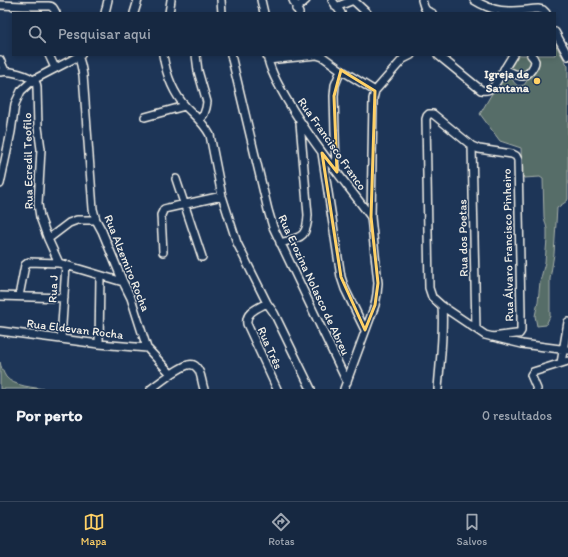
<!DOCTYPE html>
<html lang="pt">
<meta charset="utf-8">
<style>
:root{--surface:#162841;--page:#23344c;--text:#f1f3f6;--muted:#9ea6b1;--line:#35445a;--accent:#ffd166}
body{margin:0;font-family:Itim,sans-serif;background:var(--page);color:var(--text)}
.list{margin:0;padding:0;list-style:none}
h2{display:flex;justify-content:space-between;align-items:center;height:52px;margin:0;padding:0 16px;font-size:17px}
h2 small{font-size:13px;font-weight:400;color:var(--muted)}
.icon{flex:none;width:22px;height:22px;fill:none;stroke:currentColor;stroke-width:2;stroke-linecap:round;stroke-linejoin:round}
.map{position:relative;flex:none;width:568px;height:389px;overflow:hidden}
.search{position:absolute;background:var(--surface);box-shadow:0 2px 6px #0003;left:12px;right:12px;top:12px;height:44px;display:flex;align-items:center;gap:10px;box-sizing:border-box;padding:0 14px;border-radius:0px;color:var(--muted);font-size:15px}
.sheet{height:112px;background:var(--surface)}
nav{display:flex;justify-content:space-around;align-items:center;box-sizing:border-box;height:56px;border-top:1px solid var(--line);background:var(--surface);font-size:11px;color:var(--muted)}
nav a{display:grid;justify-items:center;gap:2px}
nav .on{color:var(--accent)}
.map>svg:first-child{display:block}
</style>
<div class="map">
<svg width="568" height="389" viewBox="0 0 568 389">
<rect width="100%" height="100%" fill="#1d3557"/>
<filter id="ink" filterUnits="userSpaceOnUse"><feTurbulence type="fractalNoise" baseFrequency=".025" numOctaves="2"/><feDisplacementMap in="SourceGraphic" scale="8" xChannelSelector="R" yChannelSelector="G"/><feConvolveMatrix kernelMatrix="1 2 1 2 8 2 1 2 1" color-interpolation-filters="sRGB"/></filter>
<g filter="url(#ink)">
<path fill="#576d68" stroke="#a6afa8" d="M555 44 568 66V199L567 201 557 208 554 254 550 279V316L546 325 537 326 535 316 538 302 540 282 545 262 547 239V229L544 217 543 179 540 177 524 178 522 174 521 148 500 141 480 114 502 76C513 73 511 82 518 86L524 85 538 65V61L536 55H555Z
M516 55H528L531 61 530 68 521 74 507 69Z
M0 362C1 367 3 372 6 377 13 386 35 388 46 389H0Z"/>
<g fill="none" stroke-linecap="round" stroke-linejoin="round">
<g stroke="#f4f1e8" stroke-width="10">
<path id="minor" d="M221 0 222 13
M261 0 264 13
M293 0 299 13
M332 0 341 13
M422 0C424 7 424 11 432 13
M474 0C498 15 511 11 538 9L543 10 546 13
M0 5 24 6H49C53 6 54 9 56 13
M336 7 351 1H354L367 13
M296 9 306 0
M105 13 108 0
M134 13 138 0
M169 13 171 0
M555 32 568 56
M49 55 55 68
M78 55 81 65 83 75 93 209 96 220 102 231 123 282 131 298 147 348 171 374
M163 55C166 73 173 93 186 107 195 116 204 123 210 135L222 196 237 243 267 303 274 313 311 389
M196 55 198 71 207 102 206 108 204 114 199 120
M231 55 268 210 273 227 347 382
M267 55C270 71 279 86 287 100 311 141 342 178 371 217
M317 55 323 57 341 70 375 91 403 59 411 55
M438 55 481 90C487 91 489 90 494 86L513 55
M0 60 5 71
M268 60 316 55
M504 69C509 71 517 76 523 76 529 75 535 66 535 61 534 58 533 57 531 55
M0 72C9 70 29 75 35 82 36 83 37 86 37 88L38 127 41 149 38 204 40 217 48 239 59 263
M145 117 185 106
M472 146 476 329
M322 153 341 277 345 289 365 330
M336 170 334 96 335 85 341 70
M176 179 202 257
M0 184 11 132 15 104 21 91 33 80 81 55
M48 239 69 223 77 220H96
M280 243C300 237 307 239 308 215L300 123
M163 252 161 215 164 209 168 208 222 196
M0 296 64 298
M19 296 25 265 29 262 59 263 123 282
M267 303C258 308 245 312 247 324L277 389
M0 331 99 344 147 348
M492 337 516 334H519L521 331V313L518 160 516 156 512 154 479 149 472 146 433 114H429L427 116 426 119 429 288 432 297 442 306 485 335 522 344 568 350
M61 339 66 265
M99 344 100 276
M561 363 568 322
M151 389C160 382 178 368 188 365 192 364 195 365 197 368 201 371 202 384 204 389
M344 389 375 305 377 294 378 283 371 217 373 99 375 91
M438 389C440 361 444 334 442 306
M537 389 531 375 533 372 568 361"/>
</g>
<use href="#minor" stroke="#1d3557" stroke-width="7"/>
</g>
</g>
<path fill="none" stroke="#ffd166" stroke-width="3" stroke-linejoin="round" d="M341 70 375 91 371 217 378 283 375 305 365 330 341 277 322 153 337 172 334 96Z"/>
<circle fill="#ffd166" stroke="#1d3557" stroke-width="1.5" cx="537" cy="81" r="4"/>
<g text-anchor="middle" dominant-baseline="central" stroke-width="3" stroke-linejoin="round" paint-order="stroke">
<g font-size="12" font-weight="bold" fill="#f4f1e8" stroke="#1d3557" text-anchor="end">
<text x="529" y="74">Igreja de<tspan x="529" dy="14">Santana</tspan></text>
</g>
<g font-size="12" fill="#f4f1e8" stroke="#1d3557">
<text transform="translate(332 144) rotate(55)">Rua Francisco Franco</text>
<text transform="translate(28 161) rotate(-91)">Rua Ecredil Teofilo</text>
<text transform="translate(463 238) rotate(-91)">Rua dos Poetas</text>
<text transform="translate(508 245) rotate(-91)">Rua Álvaro Francisco Pinheiro</text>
<text transform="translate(127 263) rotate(68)">Rua Alzemiro Rocha</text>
<text transform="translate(314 285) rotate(65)">Rua Erozina Nolasco de Abreu</text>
<text transform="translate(53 289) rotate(-87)">Rua J</text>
<text transform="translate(75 329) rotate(7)">Rua Eldevan Rocha</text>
<text transform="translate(270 348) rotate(66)">Rua Três</text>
</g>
</g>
</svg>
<div class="search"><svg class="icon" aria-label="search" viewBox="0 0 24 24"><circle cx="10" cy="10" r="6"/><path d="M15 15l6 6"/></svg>Pesquisar aqui</div>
</div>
<section class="sheet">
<h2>Por perto<small>0 resultados</small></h2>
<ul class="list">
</ul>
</section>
<nav>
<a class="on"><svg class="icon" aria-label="map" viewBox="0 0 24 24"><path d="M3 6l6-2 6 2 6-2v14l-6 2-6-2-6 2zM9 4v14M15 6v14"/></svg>Mapa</a>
<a><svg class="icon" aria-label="directions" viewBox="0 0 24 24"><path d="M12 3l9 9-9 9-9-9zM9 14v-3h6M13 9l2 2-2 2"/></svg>Rotas</a>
<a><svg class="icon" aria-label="saved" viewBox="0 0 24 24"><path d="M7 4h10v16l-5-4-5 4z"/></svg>Salvos</a>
</nav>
